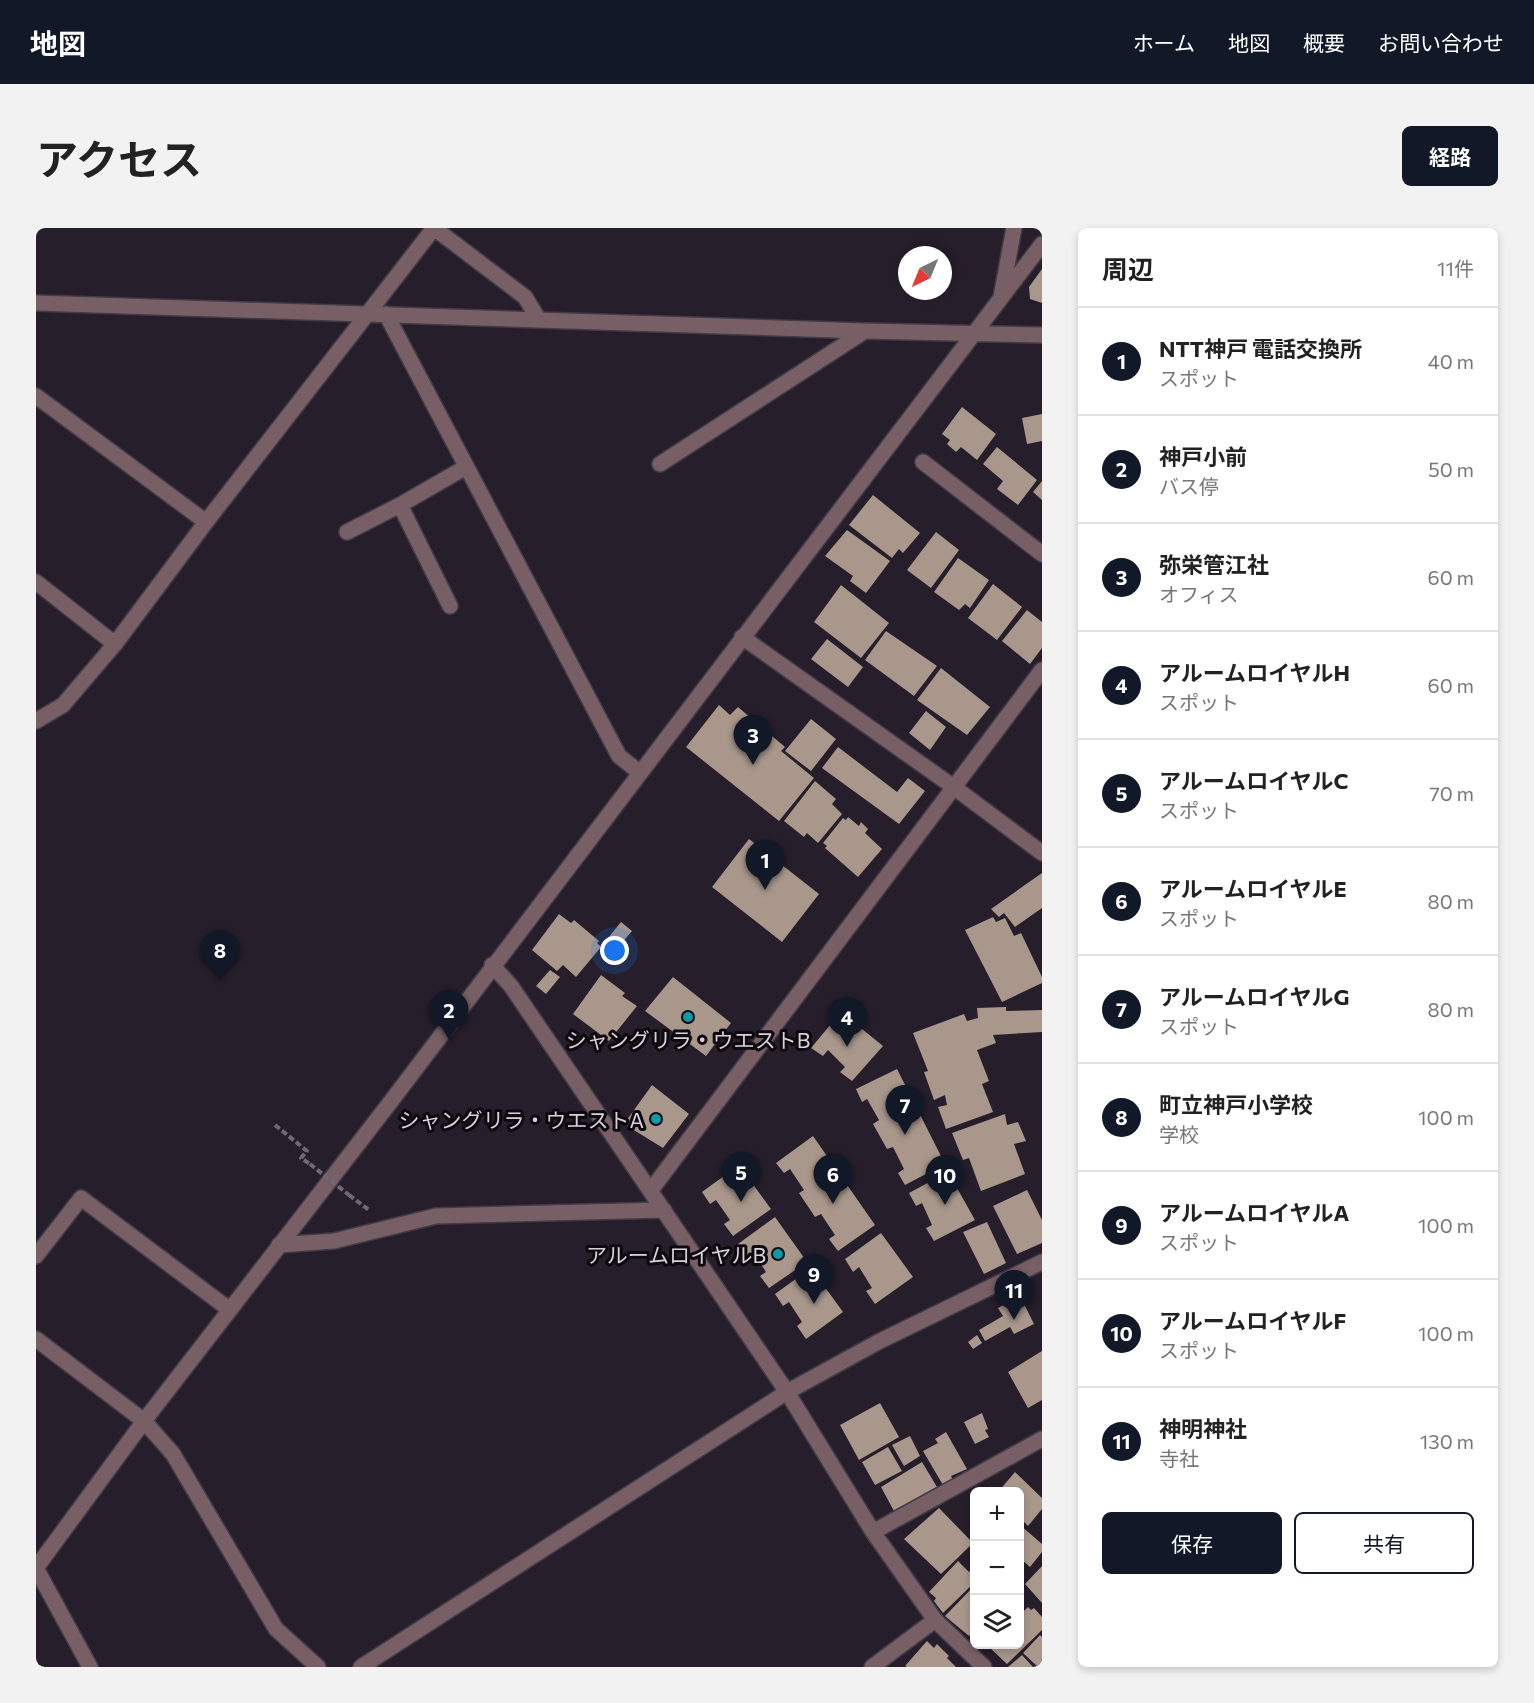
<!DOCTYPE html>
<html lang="ja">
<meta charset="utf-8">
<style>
:root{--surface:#fff;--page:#f2f2f2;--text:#222;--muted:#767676;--line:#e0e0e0;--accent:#111827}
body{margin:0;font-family:Commissioner,"Noto Sans JP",sans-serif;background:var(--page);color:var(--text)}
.controls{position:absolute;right:18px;bottom:18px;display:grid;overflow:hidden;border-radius:9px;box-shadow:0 3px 9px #0003}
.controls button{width:54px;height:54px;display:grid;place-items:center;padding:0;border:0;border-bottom:2px solid var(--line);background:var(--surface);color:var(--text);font:30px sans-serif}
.compass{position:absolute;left:862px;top:18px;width:54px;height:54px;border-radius:50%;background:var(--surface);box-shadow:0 3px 9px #0003;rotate:223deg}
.you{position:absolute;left:579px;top:723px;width:21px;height:21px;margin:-15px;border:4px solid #fff;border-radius:50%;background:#1a73e8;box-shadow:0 0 0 9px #1a73e833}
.badge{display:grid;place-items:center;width:39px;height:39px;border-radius:50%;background:var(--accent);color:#fff;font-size:20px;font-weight:700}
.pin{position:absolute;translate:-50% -50px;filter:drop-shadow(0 2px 3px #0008)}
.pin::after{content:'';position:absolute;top:32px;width:21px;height:18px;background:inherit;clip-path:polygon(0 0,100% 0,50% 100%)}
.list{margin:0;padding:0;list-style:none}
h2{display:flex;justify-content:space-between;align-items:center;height:78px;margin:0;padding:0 24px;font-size:26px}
h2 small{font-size:20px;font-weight:400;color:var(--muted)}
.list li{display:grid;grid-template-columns:39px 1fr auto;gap:18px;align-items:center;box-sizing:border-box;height:108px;padding:0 24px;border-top:2px solid var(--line)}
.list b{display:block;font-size:22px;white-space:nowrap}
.list p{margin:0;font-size:20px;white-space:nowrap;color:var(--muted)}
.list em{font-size:20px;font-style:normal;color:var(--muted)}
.actions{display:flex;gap:12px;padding:18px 24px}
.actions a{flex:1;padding:14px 0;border:2px solid var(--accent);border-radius:9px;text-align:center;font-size:21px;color:var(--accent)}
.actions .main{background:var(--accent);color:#fff}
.icon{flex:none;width:33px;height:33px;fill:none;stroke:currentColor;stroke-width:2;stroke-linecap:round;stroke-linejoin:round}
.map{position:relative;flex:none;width:1006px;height:1439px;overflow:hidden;border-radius:9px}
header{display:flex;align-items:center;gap:36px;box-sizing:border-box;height:84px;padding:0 30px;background:var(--accent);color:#fff}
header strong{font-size:28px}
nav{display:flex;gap:33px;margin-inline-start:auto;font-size:21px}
.intro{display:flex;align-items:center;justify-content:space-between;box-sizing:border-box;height:144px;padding:0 36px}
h1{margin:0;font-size:42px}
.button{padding:15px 27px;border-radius:9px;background:var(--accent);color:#fff;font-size:21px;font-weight:700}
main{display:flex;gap:36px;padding:0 36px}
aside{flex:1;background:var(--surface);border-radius:9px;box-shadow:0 3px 9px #0003}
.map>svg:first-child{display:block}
</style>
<header>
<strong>地図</strong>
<nav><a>ホーム</a><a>地図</a><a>概要</a><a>お問い合わせ</a></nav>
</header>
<div class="intro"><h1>アクセス</h1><a class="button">経路</a></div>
<main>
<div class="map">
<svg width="1006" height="1439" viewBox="0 0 1006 1439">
<rect width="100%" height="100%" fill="#261e2b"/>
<path fill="#a9978c" d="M1006 41V75L994 71 993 59Z
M926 179 960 206 941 232 925 219 920 224 911 216 914 212 906 206Z
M1006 186V213L991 216 986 190Z
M961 219 1001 252 982 277 961 261 967 253 947 236Z
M1006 253V272L997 264Z
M837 267 884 305 867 325 863 321 856 330 813 297Z
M811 302 854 333 830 365 814 353 817 348 789 328Z
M900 304 923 322 895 360 871 342Z
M922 330 953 352 934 380 929 376 923 382 898 364Z
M957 356 986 379 961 412 932 390Z
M805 357 853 395 825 430 778 394Z
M991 382 1006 394V420L994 436 966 413Z
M850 403 901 438 878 468 829 432Z
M791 411 827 439 812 459 775 431Z
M905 440 954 479 931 507 881 472Z
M683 477 694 487 702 479 749 519 745 523 778 550 743 593 650 519Z
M890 483 910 499 894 522 873 505Z
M775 491 800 511 775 543 749 523Z
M802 519 861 564 872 550 889 563 863 596 786 540Z
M779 553 800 571 796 576 806 586 782 615 771 605 768 609 748 593Z
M812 589 823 598 825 594 832 601 829 605 846 621 822 649 789 620 791 618 787 615 807 590 810 592Z
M713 611 783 666 746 714 676 659Z
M1006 645V680L979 699 968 685 963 689 955 681Z
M523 686 535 695 538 692 563 713 561 715 565 719 540 749 527 737 521 743 496 722Z
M957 689 960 694 969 690 978 708 985 705 1006 749V755L966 774 929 702Z
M585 694 596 703 579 723 568 715Z
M514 742 524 749 510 766 500 758Z
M565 747 589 765 586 768 601 778 573 813 537 786Z
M637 749 695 795 670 828 609 783Z
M970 779V783L1006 782V804L957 807 960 815 941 822 953 853 946 856 957 884 910 901 902 879 911 877 909 867 898 872 888 844 892 843 877 805 928 786 931 793 942 790 941 780Z
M805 784 847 818 816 853 804 844 809 839 792 822 787 828 775 820Z
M861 841 909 936 869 957 862 945 868 941 857 919 851 921 837 896 843 892 831 871 826 874 820 861Z
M616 857 653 886 627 920 588 896Z
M969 886 971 897 982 894 990 913 978 916 989 946 945 963 933 930 927 932 916 905Z
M777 908 839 997 802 1023 793 1011 799 1007 785 986 779 989 763 965 768 962 754 941 748 945 740 935Z
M703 937 735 981 697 1008 688 996 694 992 680 972 674 976 666 964Z
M912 944 939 992 898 1013 890 1000 896 997 886 975 880 978 873 965Z
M991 962 1006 992V1015L981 1026 957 978Z
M739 989 771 1034 733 1060 724 1048 730 1044 717 1024 711 1028 702 1016Z
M951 994 970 1035 948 1046 927 1004Z
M845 1005 877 1049 839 1076 830 1063 836 1060 823 1039 817 1044 809 1031Z
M775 1040 807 1084 770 1111 761 1098 766 1094 753 1074 747 1078 739 1066Z
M984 1068 998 1096 978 1106 974 1099 949 1113 943 1102 967 1088 962 1080Z
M941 1107 946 1115 937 1121 932 1114Z
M1006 1123V1172L992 1180 972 1144Z
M844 1175 863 1209 823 1232 804 1197Z
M946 1185 952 1201 949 1202 953 1209 939 1216 928 1194Z
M910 1204 931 1241 915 1248 917 1252 907 1257 887 1223 902 1215 899 1211Z
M874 1208 884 1228 868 1238 856 1217Z
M852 1219 866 1243 839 1257 826 1234Z
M886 1234 901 1259 858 1283 845 1259Z
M979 1244 1006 1270V1281L992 1298 984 1290V1264H962Z
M903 1280 937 1315 905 1346 868 1311Z
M984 1297 1006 1316V1324L994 1339 984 1330Z
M922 1333 933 1344 938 1339V1355L907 1385 898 1373 900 1370 893 1364Z
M1006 1338V1375L989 1356Z
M938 1358V1402L933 1408 909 1388Z
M992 1379 995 1382 998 1380 1006 1389V1402L971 1436 952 1418 984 1416V1387Z
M1004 1407 1006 1409V1436L1002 1439 987 1425Z
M891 1413 898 1420 901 1416 913 1428 911 1430 920 1439H871L869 1438Z
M986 1427 997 1439H972Z"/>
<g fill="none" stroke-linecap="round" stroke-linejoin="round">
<g stroke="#423b47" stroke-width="18">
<path id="minor" d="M398 0 489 69 503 92
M965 69 978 0
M0 75 829 103 1006 107
M350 86 583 528 603 544
M0 168 170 294
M887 234 1006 326
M624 236 829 103
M364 277 430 239
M311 304 364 277 414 378
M0 354 79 416
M706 409 919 560 1006 625
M0 493 27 477 79 416 170 294 398 0
M456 737 475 758 751 1164 837 1304 899 1392 948 1439
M615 962 1006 442
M243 1017 298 1013 400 988 628 982
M0 1028 45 970 194 1082
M0 1111 108 1193 137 1226 240 1401 282 1439
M837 1304 1006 1211
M0 1340 108 1193 356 872 1006 16
M0 1340 54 1439
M325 1439 751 1164 842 1114 1006 1034
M836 1439 899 1392"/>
</g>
<path stroke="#706974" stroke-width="4" stroke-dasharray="6 3" stroke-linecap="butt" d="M239 897 271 923 265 930 274 936
M313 967 333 982"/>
<use href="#minor" stroke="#775f65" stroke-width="15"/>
<path stroke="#706974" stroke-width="4" stroke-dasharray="6 3" stroke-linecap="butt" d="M274 936 313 967"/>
</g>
<g fill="#0f9aa8" stroke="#0d090f" stroke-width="2">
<circle cx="652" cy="789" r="6"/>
<circle cx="620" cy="891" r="6"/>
<circle cx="742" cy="1026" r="6"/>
</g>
<g text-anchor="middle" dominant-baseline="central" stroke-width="6" stroke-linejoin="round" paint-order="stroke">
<g font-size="21" fill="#d6d1da" stroke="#0d090f" text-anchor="end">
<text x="652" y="811" text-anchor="middle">シャングリラ・ウエストB</text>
<text x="608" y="891">シャングリラ・ウエストA</text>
<text x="730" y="1026">アルームロイヤルB</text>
</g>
</g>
</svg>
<div class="controls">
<button>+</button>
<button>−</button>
<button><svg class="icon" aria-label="layers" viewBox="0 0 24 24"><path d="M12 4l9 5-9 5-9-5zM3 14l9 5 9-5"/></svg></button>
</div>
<svg class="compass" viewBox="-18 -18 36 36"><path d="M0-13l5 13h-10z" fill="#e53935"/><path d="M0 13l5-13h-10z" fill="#767676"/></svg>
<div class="you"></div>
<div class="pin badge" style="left:729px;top:662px">1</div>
<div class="pin badge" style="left:413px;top:812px">2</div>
<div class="pin badge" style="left:717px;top:537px">3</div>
<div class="pin badge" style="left:811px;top:819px">4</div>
<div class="pin badge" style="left:705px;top:974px">5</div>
<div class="pin badge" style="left:797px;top:976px">6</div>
<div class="pin badge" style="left:869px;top:907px">7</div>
<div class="pin badge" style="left:184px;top:752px">8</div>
<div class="pin badge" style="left:778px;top:1076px">9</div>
<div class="pin badge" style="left:909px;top:977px">10</div>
<div class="pin badge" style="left:978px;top:1092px">11</div>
</div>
<aside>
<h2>周辺<small>11件</small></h2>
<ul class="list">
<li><span class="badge">1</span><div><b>NTT神戸 電話交換所</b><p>スポット</p></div><em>40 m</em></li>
<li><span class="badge">2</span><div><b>神戸小前</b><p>バス停</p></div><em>50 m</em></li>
<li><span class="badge">3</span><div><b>弥栄管江社</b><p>オフィス</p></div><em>60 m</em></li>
<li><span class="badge">4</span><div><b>アルームロイヤルH</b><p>スポット</p></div><em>60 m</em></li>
<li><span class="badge">5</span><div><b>アルームロイヤルC</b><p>スポット</p></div><em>70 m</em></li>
<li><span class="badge">6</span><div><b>アルームロイヤルE</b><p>スポット</p></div><em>80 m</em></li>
<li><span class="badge">7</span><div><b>アルームロイヤルG</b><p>スポット</p></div><em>80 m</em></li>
<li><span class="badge">8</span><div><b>町立神戸小学校</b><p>学校</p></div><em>100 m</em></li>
<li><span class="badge">9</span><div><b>アルームロイヤルA</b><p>スポット</p></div><em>100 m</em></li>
<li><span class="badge">10</span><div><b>アルームロイヤルF</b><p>スポット</p></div><em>100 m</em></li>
<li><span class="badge">11</span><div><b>神明神社</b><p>寺社</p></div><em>130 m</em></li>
</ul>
<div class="actions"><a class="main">保存</a><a>共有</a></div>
</aside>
</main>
